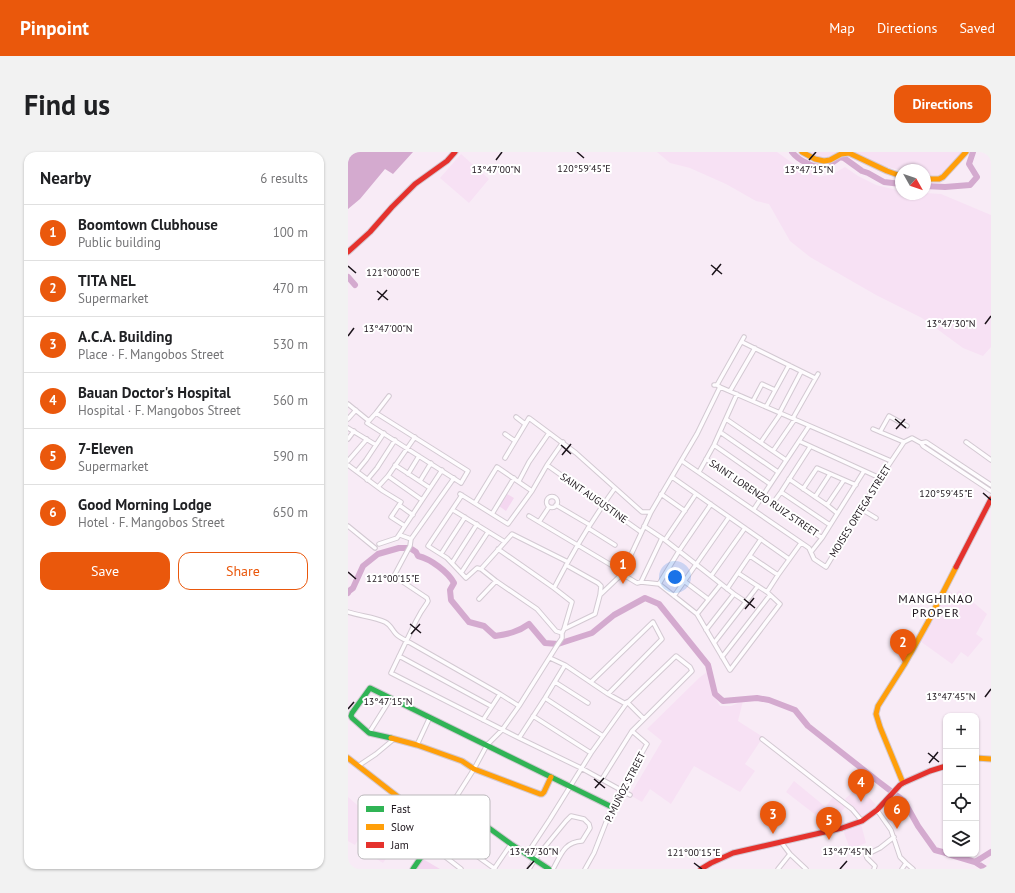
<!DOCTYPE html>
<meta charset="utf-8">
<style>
:root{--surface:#fff;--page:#f2f2f2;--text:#202124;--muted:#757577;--line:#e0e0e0;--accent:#ea580c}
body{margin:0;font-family:"PT Sans",sans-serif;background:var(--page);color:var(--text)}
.controls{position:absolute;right:12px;bottom:12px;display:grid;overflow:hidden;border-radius:8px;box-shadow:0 1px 3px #0004}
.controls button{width:36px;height:36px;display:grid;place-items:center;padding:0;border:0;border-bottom:1px solid var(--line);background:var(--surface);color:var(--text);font:20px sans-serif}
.compass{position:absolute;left:547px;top:12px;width:36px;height:36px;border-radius:50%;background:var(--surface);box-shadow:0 1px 3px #0004;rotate:130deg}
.you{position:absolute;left:327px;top:425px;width:14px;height:14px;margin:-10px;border:3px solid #fff;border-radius:50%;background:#1a73e8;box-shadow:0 0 0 6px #1a73e833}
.badge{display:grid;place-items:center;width:26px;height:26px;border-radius:50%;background:var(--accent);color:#fff;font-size:13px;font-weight:700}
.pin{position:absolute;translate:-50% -33px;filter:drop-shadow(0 1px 2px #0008)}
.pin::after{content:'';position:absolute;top:21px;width:14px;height:12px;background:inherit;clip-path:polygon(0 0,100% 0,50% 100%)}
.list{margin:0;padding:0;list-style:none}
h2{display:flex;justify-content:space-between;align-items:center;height:52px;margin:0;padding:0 16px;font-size:17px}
h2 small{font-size:13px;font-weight:400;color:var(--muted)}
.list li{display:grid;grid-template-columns:26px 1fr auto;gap:12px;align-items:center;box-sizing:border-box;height:56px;padding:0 16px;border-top:1px solid var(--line)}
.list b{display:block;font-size:15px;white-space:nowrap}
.list p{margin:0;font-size:13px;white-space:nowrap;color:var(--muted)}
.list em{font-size:13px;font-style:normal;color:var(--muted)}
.actions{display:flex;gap:8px;padding:12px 16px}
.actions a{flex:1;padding:9px 0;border:1px solid var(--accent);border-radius:12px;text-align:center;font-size:14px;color:var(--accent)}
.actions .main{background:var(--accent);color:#fff}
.icon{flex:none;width:22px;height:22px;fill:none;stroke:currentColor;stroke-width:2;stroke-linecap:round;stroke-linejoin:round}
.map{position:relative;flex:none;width:643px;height:717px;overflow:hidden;border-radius:12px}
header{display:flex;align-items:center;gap:24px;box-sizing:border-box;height:56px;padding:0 20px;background:var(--accent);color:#fff}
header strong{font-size:19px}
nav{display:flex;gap:22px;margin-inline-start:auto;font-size:14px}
.intro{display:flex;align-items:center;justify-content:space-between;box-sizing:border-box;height:96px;padding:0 24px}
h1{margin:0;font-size:28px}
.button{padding:10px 18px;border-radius:12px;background:var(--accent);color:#fff;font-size:14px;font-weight:700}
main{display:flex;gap:24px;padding:0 24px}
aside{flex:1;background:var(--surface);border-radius:12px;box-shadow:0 1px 3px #0004}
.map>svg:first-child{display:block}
</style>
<header>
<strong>Pinpoint</strong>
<nav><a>Map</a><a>Directions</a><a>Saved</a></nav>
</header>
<div class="intro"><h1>Find us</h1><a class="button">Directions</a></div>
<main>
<aside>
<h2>Nearby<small>6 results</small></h2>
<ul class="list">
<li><span class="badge">1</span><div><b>Boomtown Clubhouse</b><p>Public building</p></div><em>100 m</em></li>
<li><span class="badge">2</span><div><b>TITA NEL</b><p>Supermarket</p></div><em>470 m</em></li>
<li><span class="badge">3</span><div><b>A.C.A. Building</b><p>Place · F. Mangobos Street</p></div><em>530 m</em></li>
<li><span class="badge">4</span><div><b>Bauan Doctor's Hospital</b><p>Hospital · F. Mangobos Street</p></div><em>560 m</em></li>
<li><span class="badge">5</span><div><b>7-Eleven</b><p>Supermarket</p></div><em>590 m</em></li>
<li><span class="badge">6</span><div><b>Good Morning Lodge</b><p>Hotel · F. Mangobos Street</p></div><em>650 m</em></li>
</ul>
<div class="actions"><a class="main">Save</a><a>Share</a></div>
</aside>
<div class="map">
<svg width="643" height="717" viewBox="0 0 643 717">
<rect width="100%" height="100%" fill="#f8ebf6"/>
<path fill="#f7e1f4" d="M309 0H429L450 15 471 25 485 22 497 15 510 24 528 33 553 39V42H577V41L593 42 643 63V195L635 204 615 196 574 166 528 143 462 105 442 89 421 52 408 49 378 32 342 16 322 11Z
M460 0H491L485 4 477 7Z
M498 0H615L594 23 578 24H577V18H553L529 13Z
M113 2 141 27 121 51 92 26Z
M600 438 607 443 611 438 639 462 628 482 635 487 620 505 613 500 604 512 572 489Z
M359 520 365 542 372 554H383L395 549 390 569 415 585 397 612 407 619 392 640 346 614 323 652 302 637 294 650 282 643 314 589 299 577 351 526Z
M446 629 497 671 482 674 438 640Z
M511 634 528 653 515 666 497 647Z
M486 644 498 654 490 664 478 654Z
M0 645 31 672 39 662 59 676 35 711 14 698 18 692 10 688 7 693 0 689Z
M513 672 518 691 502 697 495 678Z"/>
<path fill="#f4d7f0" d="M159 342 166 346 158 359 151 354Z
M75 707 92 717H69Z"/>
<path fill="#d4aacf" d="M0 0H65L45 22 37 17 12 47 0 57Z"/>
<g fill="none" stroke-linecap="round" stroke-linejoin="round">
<path stroke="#d4aacf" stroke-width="6" d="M444 0C450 8 468 18 478 14 483 12 488 8 492 5L496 6 514 19 520 21 536 30 553 32
M577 34 597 35 622 33 629 25 621 12 625 0
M0 125 7 133
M0 441 1 439 5 436 15 414 30 402 51 396H62L68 400 70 404C83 407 100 420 106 431L102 438 103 448 121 470 136 474 147 484C160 482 170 480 181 472L197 491 210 492 244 481 266 463 297 446 311 452 360 513 367 542 375 549 409 546 421 548 447 558 460 574 531 630 556 649 570 674 587 698 598 701
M600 702 627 710 638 717
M627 710 643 700"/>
<g stroke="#d3c9d2" stroke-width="5.5">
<path id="street" d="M394 190 467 226
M366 233H369L372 235 543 309
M369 233 396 185
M382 239 407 196
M405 249 414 232 427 238
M0 252 21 269
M418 255 441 213
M432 260 453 220
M28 261 120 319 113 331 19 271 28 261 41 244
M168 265 177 272
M445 266 470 222
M0 267 8 258
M378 267 438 308
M0 276 28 293
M525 277 556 290
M372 280 430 320
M532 280 541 264 559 274
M157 282 167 289
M0 287 6 279
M451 289 532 326
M413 290 433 261
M618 290 643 308
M573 291 575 294 643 339
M366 293 422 332
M425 299 447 267
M157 306 181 266 228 301 294 360H303
M358 307 474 386
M0 309 19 287
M334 309 461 396 466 407 478 415 532 326 556 290 564 286 573 291 578 290 643 333
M0 313 35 339 53 350 43 365 57 374
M47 313 82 336
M199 313 293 380
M9 319 18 308 36 281
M351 320 366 293 389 242
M60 322 71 304
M40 324 74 348
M324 325 441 407
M106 326 63 387 62 394 47 422V424L49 426 79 446 80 449 79 451 73 460 68 469 43 521 171 586 233 616 282 643
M441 327 479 353 489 361
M19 328 29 316 47 288
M72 329 83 311
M171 329 181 310 201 281
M30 335 40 324 67 285
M455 337 469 316 508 333
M433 340 482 373
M112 342 160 372 184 339 199 313 215 290
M313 342 337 359
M114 343 80 394 99 406 118 426 129 416 133 417 148 429 189 457 208 479 214 481
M198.5 350a5.5 5.5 0 1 1 11 0a5.5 5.5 0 1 1-11 0Z
M467 345 482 322
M127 351 149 315 184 339
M425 351 433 340 462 295
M51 353 65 363
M208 353 242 373
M479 353 496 328
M406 357 461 274
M513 357 528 366
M105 358 157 390
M144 362 166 326
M181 364 263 413
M191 370 201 355
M0 374 27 396
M296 374 317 388 386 442 398 450
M240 376 267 393
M52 383 63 387
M317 388 348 342
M31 392 49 386 94 318
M150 397 206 436 224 450 216 477
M463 400 474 386 516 319
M93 402 117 365
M402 404 430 423
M104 411 129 372
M218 413 250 431 253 434 252 443
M133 417 164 382 220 410
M113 421 140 380
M274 422 289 431 293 430 311 432 349 462 382 518 432 452 419 440 390 421
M363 424 397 376
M336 429 360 447
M293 430 314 386
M311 432 331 399 363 352
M206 436C224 401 244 368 267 336
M379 437 413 387
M419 440 430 423 453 391
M326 444 381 365
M131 447 148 429
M0 460C12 464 27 465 37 470 43 473 44 478 48 482 51 485 55 487 59 489L152 542 171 554
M349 462 373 432
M358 478 386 442
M366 491 410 434
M51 504 143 554
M374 505 422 443
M202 506 217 513 260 542 278 552
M207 530 240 551
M243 530 305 470 314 487 260 542
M197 546 255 584
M279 550 296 567
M185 564 243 601
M135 568 152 542
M21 581 43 546
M171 586 197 546 217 513
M414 587 504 657 514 669
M69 593 82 565
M10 614 28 602 46 587
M105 650 126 617 139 593 154 578 171 554 210 492 214 486V481L216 477 247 462 252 443 274 422 303 360 349 282 372 235
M529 658 543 678 552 705 558 711 565 717
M90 676 147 717
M433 690 442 702 458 717
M179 702 202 667 243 601 278 552 328 504 342 515 344 519 284 579 254 627
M95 703 113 717
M146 717 163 692
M181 717 187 707 218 669 223 664 236 667 241 672 242 676 234 689C216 690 213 703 205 717
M237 717 246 701 264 655 273 638 299 592 284 579
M430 717 442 702
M526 717 527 714 519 706 518 703 532 696 546 685
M554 717 558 711"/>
</g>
<g stroke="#d3c9d2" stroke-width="7">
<path id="fast" d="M43 586 21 581 4 566 3 564 4 561 22 536 264 655
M65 717 80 695 105 650 163 692 201 717"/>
</g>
<g stroke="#d3c9d2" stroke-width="7">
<path id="slow" d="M454 0 467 7 476 9 482 8 493 2 501 1 539 19 553 24
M577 27H591L595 25 618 0
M43 586 69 593 114 609 126 617 192 642H194L196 640 203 625
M0 606 90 676
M628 606 643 607
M555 631 532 575 528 562 530 554 556 513 580 470 608 415"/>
</g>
<g stroke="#d3c9d2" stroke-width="7">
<path id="jam" d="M0 100 22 80 44 55 67 32 99 9 107 0
M608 415 643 347
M353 717 363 711 385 701 494 676 514 669 529 658 552 633 555 631 582 619 598 614"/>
</g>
<use href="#street" stroke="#fefcfe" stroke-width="3.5"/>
<use href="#fast" stroke="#30b455" stroke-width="5"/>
<use href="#slow" stroke="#ff9f0a" stroke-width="5"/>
<use href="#jam" stroke="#e5322d" stroke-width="5"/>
</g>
<path fill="none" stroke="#1c141b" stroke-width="1.5" d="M229 0 236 6M148 8 154 0M461 8 468 0M363 113 374 122M0 114 8 121M364 123 373 112M29 139 40 148M30 148 39 138M637 172 643 164M0 184 6 176M547 267 558 276M548 277 557 267M213 293 223 302M214 303 223 292M635 341 643 348M0 420 8 427M396 447 407 456M397 457 406 446M62 472 73 481M63 482 72 472M637 545 643 537M0 557 6 550M580 601 591 610M581 611 590 600M246 627 257 636M247 636 256 626M346 711 354 717M179 717 186 709M492 717 499 709"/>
<g text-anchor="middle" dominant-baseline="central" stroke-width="4" stroke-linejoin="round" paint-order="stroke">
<g font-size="10" fill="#1c141b" stroke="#fff">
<text transform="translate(246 346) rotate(35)">SAINT AUGUSTINE</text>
<text transform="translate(416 346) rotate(34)">SAINT LORENZO RUIZ STREET</text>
<text transform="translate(512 359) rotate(-58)">MOISES ORTEGA STREET</text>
<text transform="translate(277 635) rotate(-63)">P. MUÑOZ STREET</text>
</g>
<g font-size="12" letter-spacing="1" fill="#1c141b" stroke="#fff">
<text x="588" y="446">MANGHINAO<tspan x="588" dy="14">PROPER</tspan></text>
</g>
</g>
<rect x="10" y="643" width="132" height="64" rx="6" fill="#fff" stroke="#bbb8bb" stroke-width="1"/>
<rect x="18" y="654" width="18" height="6" fill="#30b455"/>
<rect x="18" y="672" width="18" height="6" fill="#ff9f0a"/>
<rect x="18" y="690" width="18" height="6" fill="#e5322d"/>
<g font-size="11" fill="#1c141b">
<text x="43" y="661">Fast</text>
<text x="43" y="679">Slow</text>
<text x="43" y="697">Jam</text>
</g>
<g font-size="10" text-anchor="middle" fill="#1c141b" stroke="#fff" stroke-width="4" stroke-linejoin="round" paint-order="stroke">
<text x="236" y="20">120°59'45"E</text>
<text x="148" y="21">13°47'00"N</text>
<text x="461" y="21">13°47'15"N</text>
<text x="45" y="124">121°00'00"E</text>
<text x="603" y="175">13°47'30"N</text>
<text x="40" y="180">13°47'00"N</text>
<text x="598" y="345">120°59'45"E</text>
<text x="45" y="430">121°00'15"E</text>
<text x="603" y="548">13°47'45"N</text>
<text x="40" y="553">13°47'15"N</text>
<text x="186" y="703">13°47'30"N</text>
<text x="499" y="703">13°47'45"N</text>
<text x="346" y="704">121°00'15"E</text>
</g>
</svg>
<div class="controls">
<button>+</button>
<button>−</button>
<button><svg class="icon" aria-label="locate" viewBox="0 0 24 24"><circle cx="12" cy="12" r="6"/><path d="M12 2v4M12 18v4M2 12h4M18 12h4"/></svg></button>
<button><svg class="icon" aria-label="layers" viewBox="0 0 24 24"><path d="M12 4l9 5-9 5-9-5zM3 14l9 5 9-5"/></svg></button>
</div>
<svg class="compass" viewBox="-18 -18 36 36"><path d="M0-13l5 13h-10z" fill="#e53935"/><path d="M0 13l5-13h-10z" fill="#757577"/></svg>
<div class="you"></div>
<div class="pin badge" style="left:275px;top:432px">1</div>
<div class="pin badge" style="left:555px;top:510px">2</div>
<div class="pin badge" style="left:425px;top:682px">3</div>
<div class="pin badge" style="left:513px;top:650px">4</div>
<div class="pin badge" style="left:481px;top:688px">5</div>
<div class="pin badge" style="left:549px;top:677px">6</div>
</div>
</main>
